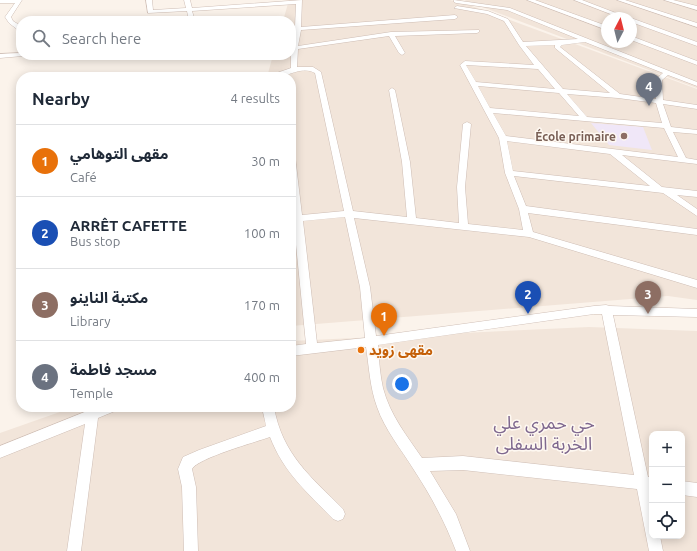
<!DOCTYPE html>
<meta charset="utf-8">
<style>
:root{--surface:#fff;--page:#f2f2f3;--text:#1f2937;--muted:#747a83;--line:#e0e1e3;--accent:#2563eb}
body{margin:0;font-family:Ubuntu,"Noto Sans Arabic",sans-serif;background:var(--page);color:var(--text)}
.controls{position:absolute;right:12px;bottom:12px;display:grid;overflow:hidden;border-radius:8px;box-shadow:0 2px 10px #0003}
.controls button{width:36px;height:36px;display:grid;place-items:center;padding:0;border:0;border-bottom:1px solid var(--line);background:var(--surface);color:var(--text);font:20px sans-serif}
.compass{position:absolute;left:601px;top:12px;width:36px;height:36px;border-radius:50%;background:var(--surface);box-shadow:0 2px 10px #0003;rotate:7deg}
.you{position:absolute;left:402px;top:384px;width:14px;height:14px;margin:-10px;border:3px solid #fff;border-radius:50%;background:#1a73e8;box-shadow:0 0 0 6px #1a73e833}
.badge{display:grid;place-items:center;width:26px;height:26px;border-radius:50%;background:var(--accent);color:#fff;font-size:13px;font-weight:700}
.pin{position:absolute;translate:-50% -33px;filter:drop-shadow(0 1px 2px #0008)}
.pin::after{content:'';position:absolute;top:21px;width:14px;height:12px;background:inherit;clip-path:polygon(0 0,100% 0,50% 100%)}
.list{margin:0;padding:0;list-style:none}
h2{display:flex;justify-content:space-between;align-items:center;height:52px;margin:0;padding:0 16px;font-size:17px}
h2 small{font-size:13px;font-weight:400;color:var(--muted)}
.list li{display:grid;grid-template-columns:26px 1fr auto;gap:12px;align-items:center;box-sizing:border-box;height:72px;padding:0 16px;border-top:1px solid var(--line)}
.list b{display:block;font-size:15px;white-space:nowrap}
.list p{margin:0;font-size:13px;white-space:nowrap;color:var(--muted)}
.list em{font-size:13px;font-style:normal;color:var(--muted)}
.icon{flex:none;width:22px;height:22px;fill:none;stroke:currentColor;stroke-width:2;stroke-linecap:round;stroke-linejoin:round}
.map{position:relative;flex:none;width:697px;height:551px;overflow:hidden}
.search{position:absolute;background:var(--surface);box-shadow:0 2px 10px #0003;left:16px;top:16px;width:280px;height:44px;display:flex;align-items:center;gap:10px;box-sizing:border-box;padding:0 14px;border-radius:16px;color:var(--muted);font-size:15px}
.panel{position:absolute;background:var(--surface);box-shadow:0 2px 10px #0003;left:16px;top:72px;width:280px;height:340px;border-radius:16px}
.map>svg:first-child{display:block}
</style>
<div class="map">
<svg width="697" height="551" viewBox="0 0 697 551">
<rect width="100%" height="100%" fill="#fbf3eb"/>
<path fill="#f2e5da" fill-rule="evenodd" d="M289 0H450L469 5 697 89V300L668 296 291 326V77H267L273 55H291V21H283Z
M464 0H697V88L670 78ZM607 18H631V42H607Z
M589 327 697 331V551H0V433L74 407H291V341ZM652 434H682V536H652Z"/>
<path fill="#f0e7f8" d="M591 123 643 127 652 150 609 145Z"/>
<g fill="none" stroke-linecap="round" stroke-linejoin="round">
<g stroke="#cebdb4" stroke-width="1">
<path id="minor" d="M0 0H22L11 17 13 21 21 26V36L18 34V30L9 23 5 17 15 3H0Z
M146 0H152L153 10 186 8 184 0H190L192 8 302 0 301 27 455 15 458 17 455 19 301 30 298 46 391 32 479 30V32L477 33 395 36 405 53 402 55 399 53 389 36 298 49 297 67H313L321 72 353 211 407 217 402 162 389 90 392 88 395 90 410 162 416 218 459 223 457 187 463 124 467 122 471 124 465 187 468 224 523 230 519 209 505 173 499 138 460 65 465 61 534 65 519 45 504 21 487 14 454 8 457 6 488 11 508 19 523 42 578 39 507 10 456 3 454 2V0L510 8 697 82V86L668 75 662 80 663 100 697 105V109L663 104 671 127 697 130V134L673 132 686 158 697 160V164L622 155 662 187 697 191V197L677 195 697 209V216L663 193 514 176 526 206 697 229V235L528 213 533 232 697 280V288L529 237 354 218 370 287 376 336 594 306 606 305 610 306 697 309V317L613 315 648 477H652V491H651L652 536H660L663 551H649L637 489 463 470 430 471 456 514 470 551H456C445 522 431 496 414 470 401 449 385 430 377 407 370 388 369 367 366 347L291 356V346L306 344 291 195V154L295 156 302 215 344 211 315 73C303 66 290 75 278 77 273 77 269 77 265 77L291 68V53L295 30 291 31V27H295L296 4 192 11 195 21H189L187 11 148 13ZM585 42 663 73 656 79V99L620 94 560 47 562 45ZM555 45V48L610 93 563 89 526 46ZM466 65 538 69 555 89 476 82ZM478 86 559 93 579 116 490 108ZM567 94 618 98 656 103 662 123 587 117ZM493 113 664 128 678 157 506 136ZM507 141 610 154 650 186 513 171ZM345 217 360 287 365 338 317 343 303 221ZM594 314H602L634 475 463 456 422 458C407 436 390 415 383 388 380 375 379 360 378 345Z
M527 0H535L607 26V30Z
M574 0H582L629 18H621Z
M617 0H625L697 23V27Z
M664 0H673L697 6V10Z
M631 18 697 42V46L631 22Z
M631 36 697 61V65L631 40Z
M21 53V55H24L23 56 0 58V54Z
M97 407H117L115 411 98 418 81 551H67L85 424 0 458V446Z
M262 407H274C282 454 311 477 343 509L345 514 343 519 338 521 333 519C307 492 284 473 270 437 256 442 198 458 192 469L196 487 198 551H184L182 487 178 469 183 457 199 450 266 426Z
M682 481 697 483V497L682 495Z"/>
</g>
<use href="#minor" fill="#fff" fill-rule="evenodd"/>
</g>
<circle fill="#8d6e63" stroke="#fef8f1" stroke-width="1.5" cx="624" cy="136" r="4"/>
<circle fill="#e8710a" stroke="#fef8f1" stroke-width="1.5" cx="361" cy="350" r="4"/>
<g text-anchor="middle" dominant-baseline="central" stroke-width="3" stroke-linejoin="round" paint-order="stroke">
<g font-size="12" font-weight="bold" fill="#785e54" stroke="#fef8f1" text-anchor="end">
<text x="616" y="136">École primaire</text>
</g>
<g font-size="14" font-weight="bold" fill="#c56008" stroke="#fef8f1" text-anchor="start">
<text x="369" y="350">مقهى زويد</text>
</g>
<g font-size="18" fill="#7f688f" stroke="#fef8f1">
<text x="544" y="422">حي حمري علي<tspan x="544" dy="21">الخربة السفلى</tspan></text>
</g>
</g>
</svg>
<div class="controls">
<button>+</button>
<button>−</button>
<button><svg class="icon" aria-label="locate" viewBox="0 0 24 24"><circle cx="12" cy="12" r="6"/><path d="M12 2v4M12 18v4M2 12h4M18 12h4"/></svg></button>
</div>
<svg class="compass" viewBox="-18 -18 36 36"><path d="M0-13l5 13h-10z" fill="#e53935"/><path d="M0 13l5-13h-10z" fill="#747a83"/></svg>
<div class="you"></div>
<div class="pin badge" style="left:384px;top:336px;background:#e8710a">1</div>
<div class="pin badge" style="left:528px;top:314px;background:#1a4fb4">2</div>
<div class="pin badge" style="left:648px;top:314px;background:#8d6e63">3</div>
<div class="pin badge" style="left:649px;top:106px;background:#6b7280">4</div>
<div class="search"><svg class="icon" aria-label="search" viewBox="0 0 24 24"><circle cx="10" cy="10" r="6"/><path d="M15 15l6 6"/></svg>Search here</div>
<section class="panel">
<h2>Nearby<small>4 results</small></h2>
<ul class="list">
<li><span class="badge" style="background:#e8710a">1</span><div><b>مقهى التوهامي</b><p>Café</p></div><em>30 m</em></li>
<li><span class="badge" style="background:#1a4fb4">2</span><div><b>ARRÊT CAFETTE</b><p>Bus stop</p></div><em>100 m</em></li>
<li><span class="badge" style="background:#8d6e63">3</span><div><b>مكتبة الناينو</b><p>Library</p></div><em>170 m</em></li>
<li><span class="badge" style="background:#6b7280">4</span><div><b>مسجد فاطمة</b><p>Temple</p></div><em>400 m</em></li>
</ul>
</section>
</div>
